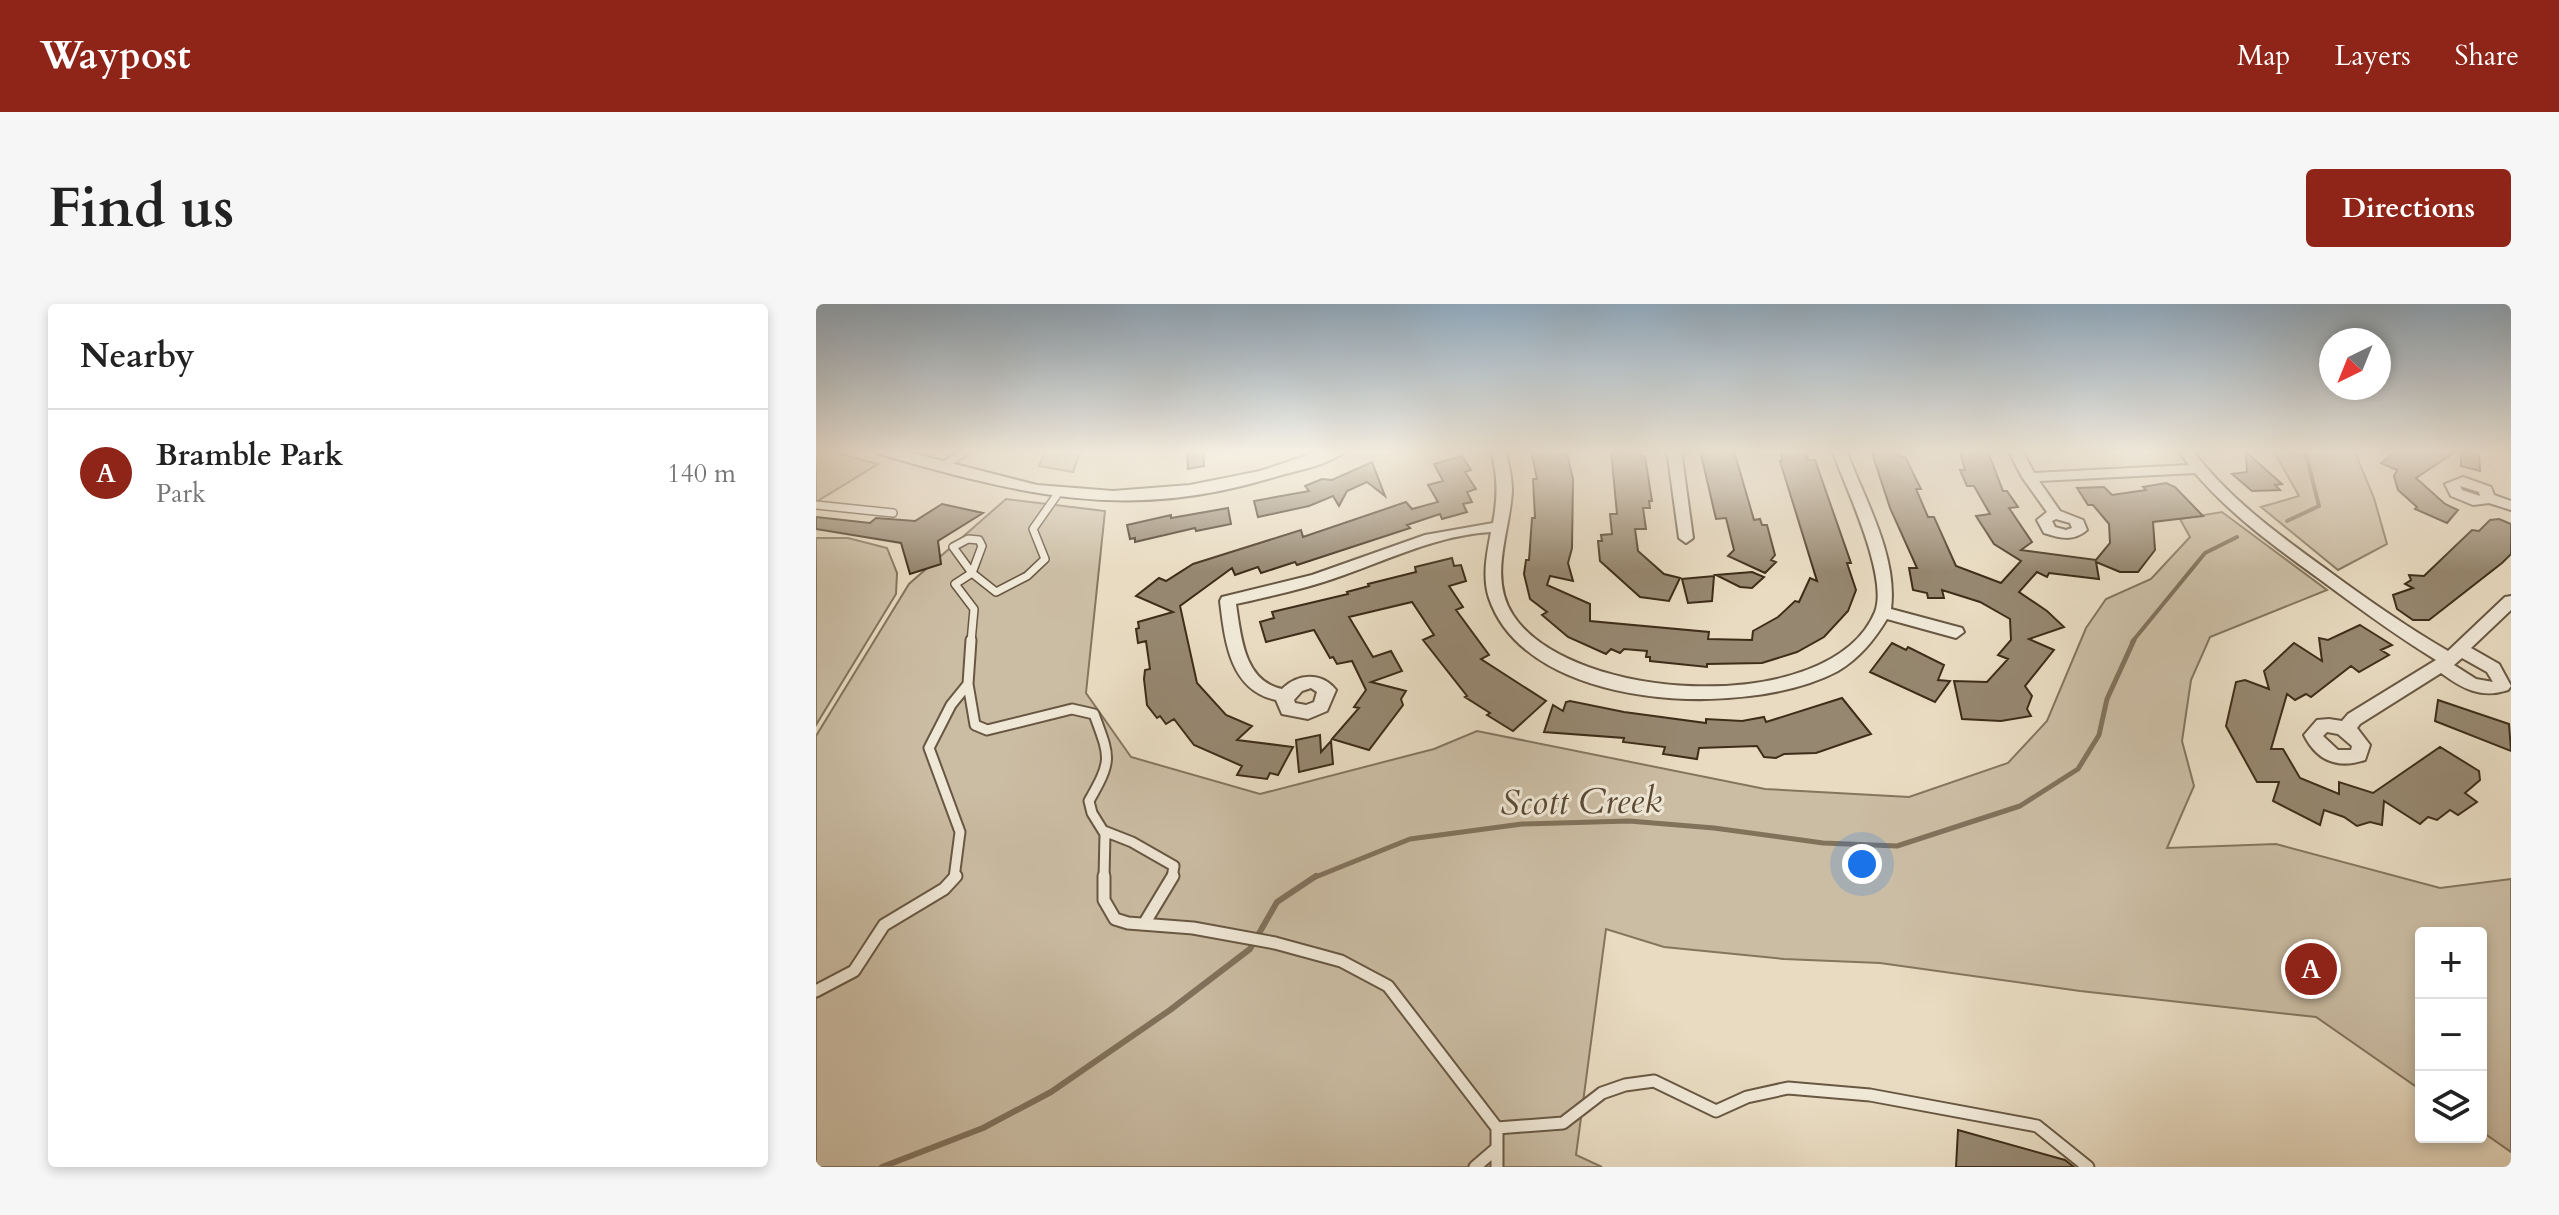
<!DOCTYPE html>
<meta charset="utf-8">
<style>
:root{--surface:#fff;--page:#f6f6f6;--text:#222;--muted:#767676;--line:#e0e0e0;--accent:#8f2418}
body{margin:0;font-family:Cardo,serif;background:var(--page);color:var(--text)}
.controls{position:absolute;right:24px;bottom:24px;display:grid;overflow:hidden;border-radius:8px;box-shadow:0 4px 12px #0003}
.controls button{width:72px;height:72px;display:grid;place-items:center;padding:0;border:0;border-bottom:2px solid var(--line);background:var(--surface);color:var(--text);font:40px sans-serif}
.compass{position:absolute;left:1503px;top:24px;width:72px;height:72px;border-radius:50%;background:var(--surface);box-shadow:0 4px 12px #0003;rotate:223deg}
.you{position:absolute;left:1046px;top:560px;width:28px;height:28px;margin:-20px;border:6px solid #fff;border-radius:50%;background:#1a73e8;box-shadow:0 0 0 12px #1a73e833}
.badge{display:grid;place-items:center;width:52px;height:52px;border-radius:50%;background:var(--accent);color:#fff;font-size:26px;font-weight:700}
.pin{position:absolute;translate:-50% -50%;border:4px solid #fff;box-shadow:0 2px 8px #0006}
.list{margin:0;padding:0;list-style:none}
h2{display:flex;justify-content:space-between;align-items:center;height:104px;margin:0;padding:0 32px;font-size:34px}
h2 small{font-size:26px;font-weight:400;color:var(--muted)}
.list li{display:grid;grid-template-columns:52px 1fr auto;gap:24px;align-items:center;box-sizing:border-box;height:128px;padding:0 32px;border-top:2px solid var(--line)}
.list b{display:block;font-size:30px;white-space:nowrap}
.list p{margin:0;font-size:26px;white-space:nowrap;color:var(--muted)}
.list em{font-size:26px;font-style:normal;color:var(--muted)}
.icon{flex:none;width:44px;height:44px;fill:none;stroke:currentColor;stroke-width:2;stroke-linecap:round;stroke-linejoin:round}
.map{position:relative;flex:none;width:1695px;height:863px;overflow:hidden;border-radius:8px}
header{display:flex;align-items:center;gap:48px;box-sizing:border-box;height:112px;padding:0 40px;background:var(--accent);color:#fff}
header strong{font-size:38px}
nav{display:flex;gap:44px;margin-inline-start:auto;font-size:28px}
.intro{display:flex;align-items:center;justify-content:space-between;box-sizing:border-box;height:192px;padding:0 48px}
h1{margin:0;font-size:56px}
.button{padding:20px 36px;border-radius:8px;background:var(--accent);color:#fff;font-size:28px;font-weight:700}
main{display:flex;gap:48px;padding:0 48px}
aside{flex:1;background:var(--surface);border-radius:8px;box-shadow:0 4px 12px #0003}
.map>svg:first-child{display:block}
</style>
<header>
<strong>Waypost</strong>
<nav><a>Map</a><a>Layers</a><a>Share</a></nav>
</header>
<div class="intro"><h1>Find us</h1><a class="button">Directions</a></div>
<main>
<aside>
<h2>Nearby<small></small></h2>
<ul class="list">
<li><span class="badge">A</span><div><b>Bramble Park</b><p>Park</p></div><em>140 m</em></li>
</ul>
</aside>
<div class="map">
<svg width="1695" height="863" viewBox="0 0 1695 863">
<rect width="100%" height="100%" fill="#e8dbc1"/>
<filter id="stains"><feTurbulence type="fractalNoise" baseFrequency=".0025" numOctaves="4"/><feColorMatrix values="0 0 0 0 .2 0 0 0 0 .09 0 0 0 0 .02 0 0 0 .5 -.17"/></filter>
<radialGradient id="worn" r=".72"><stop offset=".6" stop-color="#630" stop-opacity="0"/><stop offset="1" stop-color="#630" stop-opacity=".3"/></radialGradient>
<path fill="#cbbda4" stroke="#84755e" stroke-width="2" d="M0 146H9L62 160 0 198Z
M229 146H265L257 168 223 162Z
M1457 146H1538L1558 194 1571 240 1522 266 1445 203 1483 192Z
M190 195 289 207 270 389 315 453 444 490 618 445 661 427 949 485 1093 493 1192 459 1231 417 1270 324 1290 295 1335 275 1374 233 1364 215 1406 208 1511 286 1394 333 1375 376 1366 437 1378 482 1351 544 1460 540 1624 584 1695 575V848L1665 827V629H1605V786L1500 713 1264 687 1064 659 968 655 848 643 790 625 760 851 786 863H0V432L93 280Z
M0 234H32L71 244 81 269 80 290 0 421Z"/>
<g fill="none" stroke-linecap="round" stroke-linejoin="round">
<path stroke="#81725c" stroke-width="4" d="M1471 217 1503 202 1489 146
M1316 338 1389 249 1421 233"/>
<path stroke="#81725c" stroke-width="5" d="M497 574 594 535 706 520 813 517 898 524 1007 539 1081 542 1204 502 1262 465 1283 431 1291 395 1318 336"/>
<path stroke="#81725c" stroke-width="6" d="M66 863 167 824 235 788 354 706 434 645 461 598 500 572"/>
</g>
<path fill="#968770" stroke="#3e2d19" stroke-width="2" d="M371 146H387L388 162 372 165Z
M715 146H750L757 175 756 244 752 259 757 277 734 272 731 281 774 300V317L893 328 892 335 936 336 937 327 962 313 979 297 983 298 994 274 1001 277 964 157H966L965 146H990L992 156H999L1035 259H1031L1040 286 1032 307 1008 333 981 348 946 359 891 360V363L834 357V353H830L831 347 808 345 804 349 795 345 790 350 752 333 726 311 731 308 714 295 708 270 710 256H713L716 214H719L717 175H721Z
M795 146H824L825 152H829L836 197H833L834 204H827L830 225H819L822 247 848 270 864 274 853 297 824 293 784 257 782 237H786L785 231 796 230 794 210H801Z
M884 146 918 147 938 216 944 215 946 221H951L959 251 955 256 960 258 949 269 912 252 918 246 910 214 900 215Z
M1055 146H1082L1084 153H1089L1105 185H1100L1112 213H1118L1140 262 1185 279 1205 257 1178 240 1160 212 1174 210 1158 182H1151L1144 166H1149L1144 147 1172 148 1187 187H1191L1202 203 1193 204 1216 238 1205 246 1280 256 1294 239 1293 220 1277 201H1272L1261 184 1288 183 1296 191 1330 186 1327 183 1350 179 1359 183 1387 212 1337 218 1339 246 1322 268H1304L1280 258 1283 275 1233 269 1231 273 1221 268 1203 288 1231 307 1248 323 1213 335 1238 346 1209 382 1216 392 1211 405 1215 412 1185 417 1146 415 1138 377 1171 378 1192 355 1182 351 1195 336 1194 315 1164 298 1126 286 1128 294H1112L1111 289 1097 286 1093 264H1101L1074 204Z
M1582 146H1642L1600 174 1629 200 1642 206 1631 219 1599 205 1601 203 1582 186 1578 172 1581 166 1565 159Z
M1645 146 1663 148 1664 167 1645 162Z
M1430 148 1466 180 1459 181 1464 186 1436 187 1416 170 1431 168Z
M646 152 655 166 649 168 660 185 651 188 656 198 647 200 651 208 626 215 624 210 591 221 594 224 481 261 479 258 445 269 442 263 419 271 416 264 364 302 381 379 410 411 436 422 421 436 477 443 462 471 454 469 451 475 421 471 426 462 378 441 358 415 350 420 344 412 341 414 331 401 328 375 329 366 334 365 330 337 322 339 320 325 323 324 322 318 357 308 320 292 343 274 350 277 377 260 485 226 487 233 590 198 596 205 622 198 612 181 627 177 618 160Z
M556 158 569 192 551 178 531 187 523 202 517 192 493 202 442 213 438 197 493 187 489 182 506 175 516 176Z
M126 200 167 209 122 237 125 260 94 270 85 239 0 225V213L54 219 60 214 99 217Z
M412 204 415 220 380 227 379 224 319 238V234L314 235 311 221 355 211V214Z
M1683 215 1695 220V250L1686 259 1613 316H1597L1581 305 1577 291 1597 284 1589 280 1595 276 1593 271 1608 272 1656 226 1663 227 1674 216Z
M636 254 638 262 645 261 650 277 633 282 647 303 640 306 673 351 665 355 730 397 697 427 671 411 674 409 649 393 651 392 607 336 618 331 596 298 533 313 557 353 575 347 586 367 555 378 590 387 585 395 587 401 553 446 516 435 543 404 538 403 550 386 536 357 521 360 517 353 514 354 498 326 450 338 444 318 458 314 456 308 532 290 531 288 553 282 552 280 600 268 599 263Z
M936 268 948 273 936 284 924 283 900 271Z
M898 272 896 297 872 299 866 275Z
M1544 321 1576 341 1565 346 1573 351 1543 368 1535 362 1495 393 1490 390 1479 396 1471 390 1455 445H1467L1484 474 1523 490V478L1557 489 1624 443 1663 467 1664 476 1649 489 1661 498 1642 511 1634 506 1621 516 1612 513 1604 520 1568 497 1566 521 1554 518 1541 522 1528 513 1508 506 1504 521 1457 497 1463 478H1441L1410 422 1420 378 1429 376 1453 385 1448 367 1478 339 1506 357 1503 334 1512 336Z
M1076 339 1090 346 1092 343 1128 361 1122 376 1134 377 1119 398 1054 368Z
M1026 394 1055 430 1000 449 968 450 960 454 948 453 941 442 883 444 881 455 847 450 849 443 807 438 808 434 728 428 737 401 747 407 750 398 754 397 808 408 890 419V415L926 417 948 413 950 418Z
M1622 396 1693 420 1695 447 1619 417Z
M504 431 505 448 515 437 517 460 483 468 480 436Z
M1142 826 1249 856 1258 863H1140Z"/>
<g fill="none" stroke-linecap="round" stroke-linejoin="round">
<g stroke="#685843" stroke-width="10">
<path id="service-far2" d="M127 162 152 146
M0 201 77 209
M152 235 163 236 166 242 156 269 137 243Z
M156 269 180 288 211 272 229 255 217 225 243 188
M155 338 158 305 139 280 156 269"/>
</g>
<g stroke="#685843" stroke-width="13">
<path id="service-far1" d="M155 336 152 380 159 421 171 426 256 405 278 410C294 454 297 455 273 497L276 509 289 530 288 574
M288 527 316 538 358 562 356 574
M138 574 144 528 113 444 135 401 152 380"/>
</g>
<g stroke="#685843" stroke-width="15">
<path id="service" d="M288 572V596L299 615 312 619 377 624 459 639 525 657 572 682 681 824V863
M328 620 357 572
M0 687 38 667 68 621 128 585 140 572
M681 824 747 819 786 789 809 781 838 777 900 807 931 793 972 784 1054 791 1221 822 1272 863
M659 863 680 845"/>
</g>
<g stroke="#685843" stroke-width="4">
<path id="minor" d="M675 146H689C693 160 696 173 696 187 694 228 672 273 697 311 754 399 1015 414 1059 308 1073 273 1029 182 1016 146H1030C1048 194 1082 252 1075 305L1146 324 1148 328 1140 334 1071 315C1058 336 1044 354 1022 367 933 415 711 408 673 294 666 273 671 249 675 228 623 231 576 254 528 271 493 284 456 292 420 300 425 333 428 377 466 385 482 369 506 368 520 386L511 407 492 415 466 410 460 396C414 386 409 338 404 297L406 293 496 271 609 231 677 219C682 193 682 171 675 146ZM495 384 501 388 498 398 490 401 479 399 478 396 486 387Z
M851 146H865L877 234 870 239 863 234Z
M1192 146H1206L1218 169 1373 161 1362 146H1376C1414 196 1463 231 1514 268 1552 296 1591 323 1632 347L1689 293 1695 292V306L1655 344 1683 360 1695 382 1692 386C1665 395 1647 385 1625 369L1544 420 1541 424 1554 441 1549 456C1522 465 1501 457 1488 431L1501 416 1513 415 1526 417 1532 410 1620 356C1579 331 1541 303 1502 274 1458 242 1415 211 1379 169L1223 177 1244 207 1267 216 1271 226C1257 238 1244 234 1228 229L1221 216 1231 208 1206 173ZM1240 215 1254 219 1256 224 1250 226 1239 223 1236 217ZM1646 354 1671 368 1677 378 1660 375 1638 361ZM1511 428 1522 430 1536 442 1535 446H1522L1507 432Z
M1647 173 1675 183 1678 191 1695 197V206L1673 199 1657 201 1635 192 1629 180ZM1644 182 1663 188 1664 192 1646 186Z"/>
</g>
<g stroke="#685843" stroke-width="4">
<path id="tertiary" d="M58 146H84L221 181 297 187 374 181 444 167 507 146H530C515 161 482 166 462 172 311 219 206 191 60 149Z"/>
</g>
<use href="#service-far2" stroke="#f0e8d7" stroke-width="7"/>
<use href="#service-far1" stroke="#f0e8d7" stroke-width="9"/>
<use href="#service" stroke="#f0e8d7" stroke-width="11"/>
<use href="#minor" fill="#f0e8d7" fill-rule="evenodd"/>
<use href="#tertiary" fill="#f0e8d7" fill-rule="evenodd"/>
</g>
<linearGradient id="sky" x2="0" y2="1"><stop stop-color="#91acc2"/><stop offset="0.55" stop-color="#f5efe3"/><stop offset="1" stop-color="#f5efe3" stop-opacity="0"/></linearGradient>
<rect width="1695" height="267" fill="url(#sky)"/>
<g text-anchor="middle" dominant-baseline="central" stroke-width="6" stroke-linejoin="round" paint-order="stroke">
<g font-size="36" font-style="italic" fill="#5a4a35" stroke="#f0e8d7">
<text transform="translate(765 498) rotate(-1)">Scott Creek</text>
</g>
</g>
<rect width="100%" height="100%" filter="url(#stains)"/>
<rect width="100%" height="100%" fill="url(#worn)"/>
</svg>
<div class="controls">
<button>+</button>
<button>−</button>
<button><svg class="icon" aria-label="layers" viewBox="0 0 24 24"><path d="M12 4l9 5-9 5-9-5zM3 14l9 5 9-5"/></svg></button>
</div>
<svg class="compass" viewBox="-18 -18 36 36"><path d="M0-13l5 13h-10z" fill="#e53935"/><path d="M0 13l5-13h-10z" fill="#767676"/></svg>
<div class="you"></div>
<div class="pin badge" style="left:1495px;top:665px">A</div>
</div>
</main>
